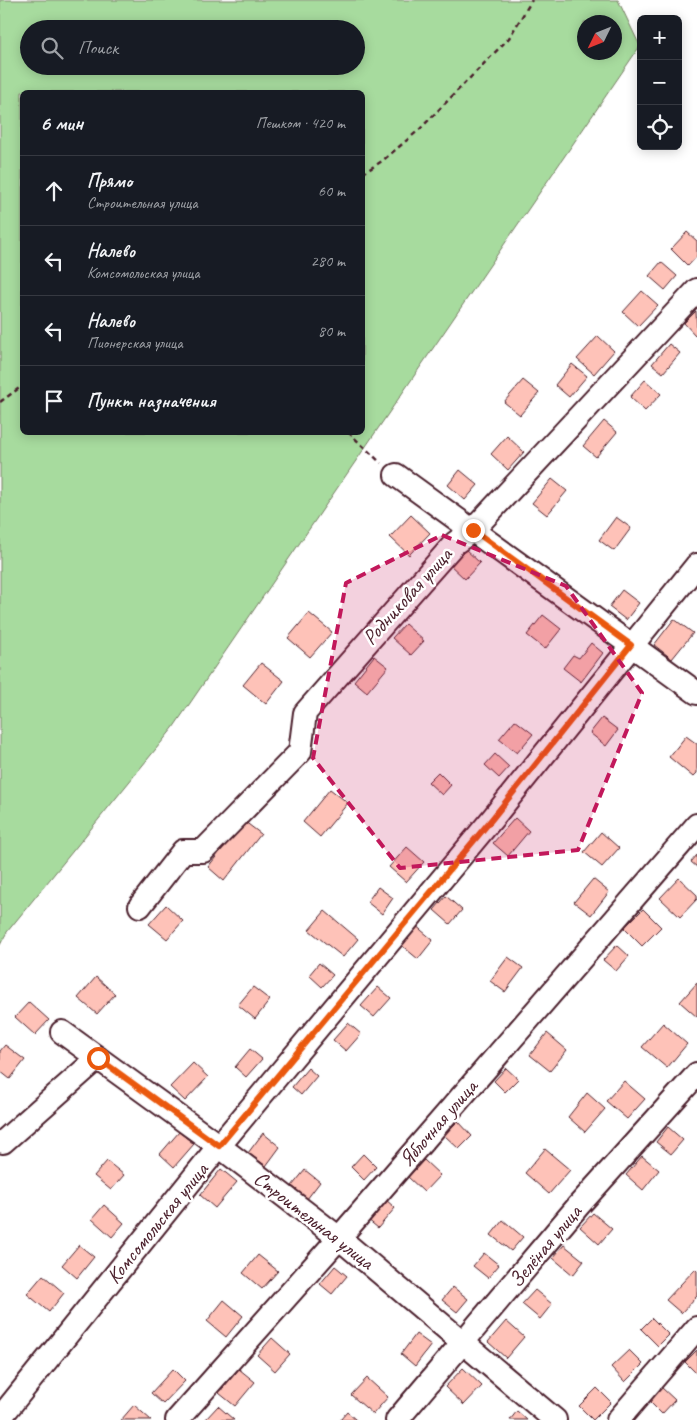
<!DOCTYPE html>
<html lang="ru">
<meta charset="utf-8">
<style>
:root{--surface:#171b24;--page:#242831;--text:#f1f3f6;--muted:#9ea1a6;--line:#363941}
body{margin:0;font-family:Caveat,sans-serif;background:var(--page);color:var(--text)}
.controls{position:absolute;right:15px;top:15px;display:grid;overflow:hidden;border-radius:8px;box-shadow:0 2px 12px #0003}
.controls button{width:45px;height:45px;display:grid;place-items:center;padding:0;border:0;border-bottom:1px solid var(--line);background:var(--surface);color:var(--text);font:25px sans-serif}
.compass{position:absolute;left:577px;top:15px;width:45px;height:45px;border-radius:50%;background:var(--surface);box-shadow:0 2px 12px #0003;rotate:227deg}
.stop{position:absolute;width:15px;height:15px;margin:-11px;border:4px solid #ea580c;border-radius:50%;background:#fff}
.stop.end{background:#ea580c;border-color:#fff;box-shadow:0 1px 5px #0008}
.list{margin:0;padding:0;list-style:none}
h2{display:flex;justify-content:space-between;align-items:center;height:65px;margin:0;padding:0 20px;font-size:21px}
h2 small{font-size:16px;font-weight:400;color:var(--muted)}
.list li{display:grid;grid-template-columns:32px 1fr auto;gap:15px;align-items:center;box-sizing:border-box;height:70px;padding:0 20px;border-top:1px solid var(--line)}
.list b{display:block;font-size:19px;white-space:nowrap}
.list p{margin:0;font-size:16px;white-space:nowrap;color:var(--muted)}
.list em{font-size:16px;font-style:normal;color:var(--muted)}
.icon{flex:none;width:28px;height:28px;fill:none;stroke:currentColor;stroke-width:2;stroke-linecap:round;stroke-linejoin:round}
.map{position:relative;flex:none;width:697px;height:1420px;overflow:hidden}
.search{position:absolute;background:var(--surface);box-shadow:0 2px 12px #0003;left:20px;top:20px;width:345px;height:55px;display:flex;align-items:center;gap:12px;box-sizing:border-box;padding:0 18px;border-radius:28px;color:var(--muted);font-size:19px}
.panel{position:absolute;background:var(--surface);box-shadow:0 2px 12px #0003;left:20px;top:90px;width:345px;height:345px;border-radius:8px}
.map>svg:first-child{display:block}
</style>
<div class="map">
<svg width="697" height="1420" viewBox="0 0 697 1420">
<rect width="100%" height="100%" fill="#fff"/>
<filter id="ink" filterUnits="userSpaceOnUse"><feTurbulence type="fractalNoise" baseFrequency=".02" numOctaves="2"/><feDisplacementMap in="SourceGraphic" scale="10" xChannelSelector="R" yChannelSelector="G"/><feConvolveMatrix kernelMatrix="1 2 1 2 8 2 1 2 1" color-interpolation-filters="sRGB"/></filter>
<g filter="url(#ink)">
<path fill="#a7db9e" stroke="#787d64" fill-rule="evenodd" d="M0 0H618L640 46 173 728 7 932 0 945ZM584 22H614V52H584ZM29 29H356V66H29ZM22 92H362V432H22Z"/>
<path fill="#fec2b8" stroke="#4a1f2b" d="M687 232 697 241V256L688 266 671 249Z
M661 262 677 276 665 290 649 276Z
M642 291 658 305 638 326 623 312Z
M696 311 697 333 695 335 684 323Z
M598 336 614 351 594 374 577 359Z
M669 344 680 353 663 373 652 364Z
M572 364 587 376 569 397 555 385Z
M523 380 539 393 520 415 504 402Z
M645 380 661 394 645 411 630 397Z
M604 421 617 432 596 457 583 446Z
M507 436 524 452 508 470 491 454Z
M460 470 478 485 465 500 448 485Z
M552 479 567 491 547 515 532 503Z
M411 515 430 533 409 555 390 537Z
M616 517 631 528 614 551 599 540Z
M463 547 480 563 465 579 448 563Z
M622 590 639 603 626 620 609 607Z
M309 613 332 632 310 657 288 638Z
M543 615 561 629 545 649 527 635Z
M674 619 693 633 672 659 654 645Z
M405 624 424 641 411 655 392 638Z
M591 643 603 653 581 682 563 668 573 655 579 658Z
M374 656 388 667 367 692 354 681Z
M261 663 284 681 266 704 243 685Z
M602 718 618 730 606 746 590 733Z
M515 720 533 734 517 753 499 739Z
M686 736 697 744V773L693 777 669 757Z
M495 754 509 767 499 778 485 765Z
M438 772 451 785 442 795 428 782Z
M330 789 348 803 320 837 303 822Z
M515 818 529 831 508 856 493 843Z
M244 821 261 834 224 881 208 867Z
M601 832 619 848 602 867 584 852Z
M407 847 424 862 406 882 389 867Z
M697 855V867L691 862Z
M679 878 697 895V899L680 917 660 898Z
M593 879 609 892 591 915 574 902Z
M378 887 393 898 382 914 367 902Z
M446 896 462 910 450 924 434 910Z
M166 905 183 921 167 939 149 924Z
M643 909 661 927 642 946 624 928Z
M325 911 358 939 343 957 309 930Z
M415 925 433 940 418 959 400 944Z
M617 945 629 956 616 971 603 960Z
M508 957 523 968 505 992 490 981Z
M319 963 333 975 322 987 309 975Z
M96 977 115 994 97 1014 78 998Z
M697 983V1017L680 1002Z
M253 987 270 1000 255 1019 238 1005Z
M378 987 391 998 374 1017 361 1006Z
M29 1002 49 1020 35 1035 15 1017Z
M348 1023 361 1034 346 1051 333 1040Z
M663 1023 687 1044 667 1068 642 1047Z
M547 1033 567 1050 550 1071 530 1055Z
M5 1045 25 1060 10 1079 0 1071V1051Z
M250 1049 262 1059 246 1077 235 1067Z
M193 1063 208 1077 185 1101 170 1087Z
M308 1068 317 1076 301 1095 292 1087Z
M506 1068 518 1079 505 1092 494 1081Z
M624 1081 645 1099 627 1119 606 1101Z
M587 1093 605 1109 585 1132 568 1117Z
M458 1121 472 1136 459 1149 444 1135Z
M668 1127 683 1140 671 1154 656 1142Z
M179 1132 194 1144 174 1167 160 1154Z
M263 1133 280 1147 266 1166 248 1153Z
M545 1149 570 1170 549 1194 525 1173Z
M363 1154 376 1167 364 1180 351 1167Z
M642 1156 659 1170 643 1190 626 1175Z
M424 1160 440 1175 424 1192 408 1177Z
M107 1161 124 1175 111 1190 94 1176Z
M221 1169 237 1182 215 1208 200 1195Z
M305 1170 320 1182 307 1199 292 1186Z
M384 1198 395 1208 378 1228 367 1219Z
M104 1205 124 1223 112 1237 92 1219Z
M593 1213 612 1229 599 1244 580 1227Z
M503 1220 523 1237 511 1251 491 1235Z
M79 1245 94 1257 77 1278 62 1265Z
M564 1245 584 1261 573 1275 553 1258Z
M484 1253 499 1265 488 1278 473 1266Z
M258 1255 278 1271 262 1289 243 1273Z
M335 1266 347 1276 332 1294 320 1284Z
M695 1269 697 1271V1296L681 1313 666 1300Z
M43 1275 64 1293 49 1312 27 1294Z
M453 1287 468 1299 457 1312 442 1300Z
M535 1290 552 1304 540 1319 522 1304Z
M224 1300 243 1316 226 1337 207 1321Z
M652 1318 669 1335 658 1346 641 1329Z
M506 1321 524 1337 506 1358 488 1342Z
M416 1334 431 1345 415 1366 401 1354Z
M272 1338 290 1354 275 1371 257 1355Z
M629 1350 643 1364 625 1382 611 1367Z
M697 1350V1374L685 1362Z
M463 1368 482 1386 464 1405 445 1387Z
M173 1369 185 1381 163 1404 151 1393Z
M239 1369 255 1382 235 1406 219 1393Z
M367 1378 388 1397 373 1414 351 1395Z
M661 1387 675 1400 662 1414 648 1400Z
M597 1388 611 1402 593 1420 579 1406Z
M134 1405 151 1420H121Z
M218 1406 234 1420H205Z
M517 1411 527 1420H510Z
M347 1412 356 1420H340Z"/>
<g fill="none" stroke-linecap="round" stroke-linejoin="round">
<g stroke="#4a1f2b" stroke-width="26">
<path id="minor" d="M396 475 697 693
M140 906 183 851H203L300 752 305 713 455 543 473 530 697 290
M62 1032 219 1146 339 1238 555 1420
M3 1142 98 1058
M0 1418 219 1146 492 819 697 565
M177 1420 339 1238 697 825
M397 1420 579 1205 697 1074
M618 1420 697 1328"/>
</g>
<path stroke="#4a1f2b" stroke-width="2.5" stroke-dasharray="5 4" stroke-linecap="butt" d="M362 174 382 161 419 130 509 38 532 0
M0 402 22 386
M348 432 381 463"/>
<use href="#minor" stroke="#fff" stroke-width="22"/>
</g>
</g>
<g fill="none" stroke-linecap="round" stroke-linejoin="round" filter="url(#ink)">
<path stroke="#ea580c" stroke-width="6" d="M98 1058 219 1146 492 819 631 645 473 530"/>
</g>
<path fill="#c2185b" fill-opacity="0.2" stroke="#c2185b" stroke-width="4" stroke-dasharray="10 6" stroke-linejoin="round" d="M442 535 566 586 642 693 578 850 400 868 313 758 346 583Z"/>
<g text-anchor="middle" dominant-baseline="central" stroke-width="5" stroke-linejoin="round" paint-order="stroke">
<g font-size="21" fill="#4a1f2b" stroke="#fff">
<text transform="translate(407 596) rotate(-48)">Родниковая улица</text>
<text transform="translate(438 1123) rotate(-49)">Яблочная улица</text>
<text transform="translate(314 1220) rotate(38)">Строительная улица</text>
<text transform="translate(157 1223) rotate(-51)">Комсомольская улица</text>
<text transform="translate(545 1246) rotate(-50)">Зелёная улица</text>
</g>
</g>
</svg>
<div class="controls">
<button>+</button>
<button>−</button>
<button><svg class="icon" aria-label="locate" viewBox="0 0 24 24"><circle cx="12" cy="12" r="6"/><path d="M12 2v4M12 18v4M2 12h4M18 12h4"/></svg></button>
</div>
<svg class="compass" viewBox="-18 -18 36 36"><path d="M0-13l5 13h-10z" fill="#e53935"/><path d="M0 13l5-13h-10z" fill="#9ea1a6"/></svg>
<div class="stop" style="left:98px;top:1058px"></div>
<div class="stop end" style="left:473px;top:530px"></div>
<div class="search"><svg class="icon" aria-label="search" viewBox="0 0 24 24"><circle cx="10" cy="10" r="6"/><path d="M15 15l6 6"/></svg>Поиск</div>
<section class="panel">
<h2>6 мин<small>Пешком · 420 m</small></h2>
<ul class="list">
<li><svg class="icon" aria-label="ahead" viewBox="0 0 24 24"><path d="M12 20V5M6 11l6-6 6 6"/></svg><div><b>Прямо</b><p>Строительная улица</p></div><em>60 m</em></li>
<li><svg class="icon" aria-label="left" viewBox="0 0 24 24"><path d="M17 20v-9H6M10 6l-5 5 5 5"/></svg><div><b>Налево</b><p>Комсомольская улица</p></div><em>280 m</em></li>
<li><svg class="icon" aria-label="left" viewBox="0 0 24 24"><path d="M17 20v-9H6M10 6l-5 5 5 5"/></svg><div><b>Налево</b><p>Пионерская улица</p></div><em>80 m</em></li>
<li><svg class="icon" aria-label="arrive" viewBox="0 0 24 24"><path d="M6 21V4h12l-3 4 3 4H6"/></svg><div><b>Пункт назначения</b></div></li>
</ul>
</section>
</div>
